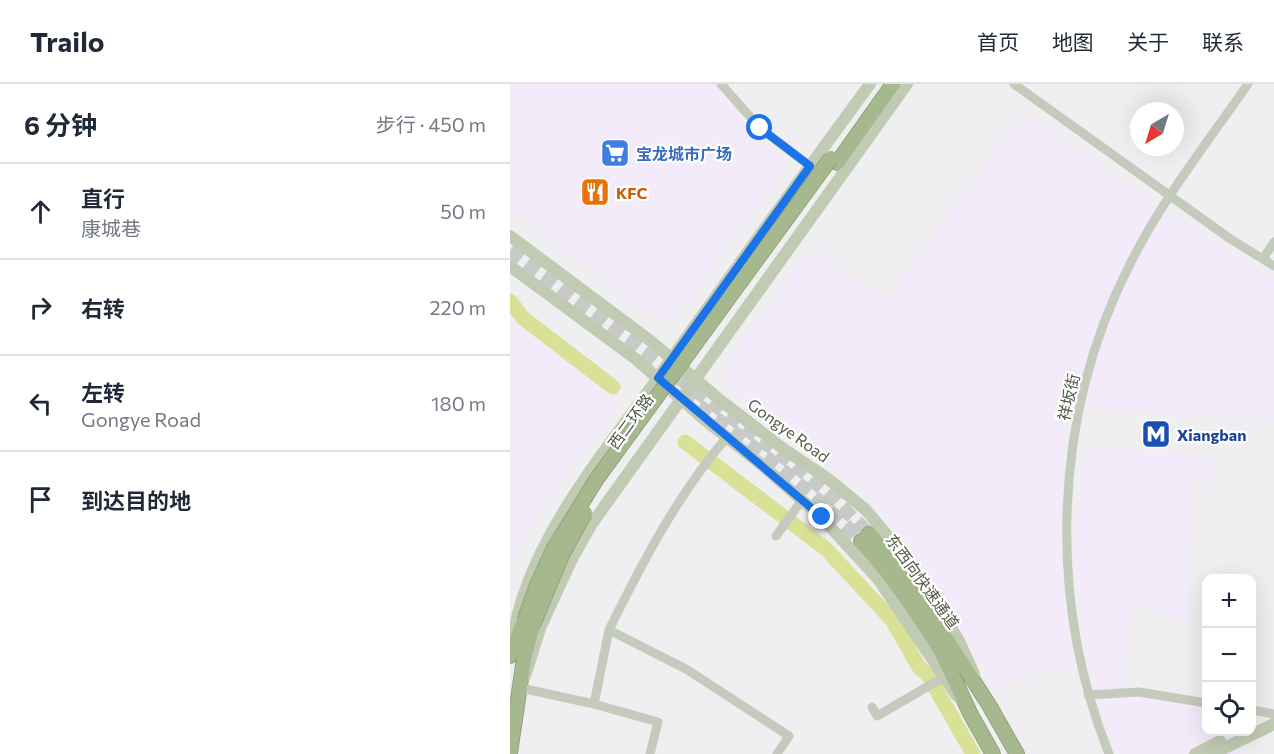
<!DOCTYPE html>
<html lang="zh">
<meta charset="utf-8">
<style>
:root{--surface:#fff;--page:#f6f6f7;--text:#1f2937;--muted:#747a83;--line:#e0e1e3}
body{margin:0;font-family:Commissioner,"Noto Sans SC",sans-serif;background:var(--page);color:var(--text)}
.controls{position:absolute;right:18px;bottom:18px;display:grid;overflow:hidden;border-radius:12px;box-shadow:0 6px 24px #0002}
.controls button{width:54px;height:54px;display:grid;place-items:center;padding:0;border:0;border-bottom:2px solid var(--line);background:var(--surface);color:var(--text);font:30px sans-serif}
.compass{position:absolute;left:620px;top:18px;width:54px;height:54px;border-radius:50%;background:var(--surface);box-shadow:0 6px 24px #0002;rotate:218deg}
.stop{position:absolute;width:18px;height:18px;margin:-14px;border:4px solid #1a73e8;border-radius:50%;background:#fff}
.stop.end{background:#1a73e8;border-color:#fff;box-shadow:0 2px 6px #0008}
.list{margin:0;padding:0;list-style:none}
h2{display:flex;justify-content:space-between;align-items:center;height:78px;margin:0;padding:0 24px;font-size:26px}
h2 small{font-size:20px;font-weight:400;color:var(--muted)}
.list li{display:grid;grid-template-columns:39px 1fr auto;gap:18px;align-items:center;box-sizing:border-box;height:96px;padding:0 24px;border-top:2px solid var(--line)}
.list b{display:block;font-size:22px;white-space:nowrap}
.list p{margin:0;font-size:20px;white-space:nowrap;color:var(--muted)}
.list em{font-size:20px;font-style:normal;color:var(--muted)}
.icon{flex:none;width:33px;height:33px;fill:none;stroke:currentColor;stroke-width:2;stroke-linecap:round;stroke-linejoin:round}
.map{position:relative;flex:none;width:764px;height:670px;overflow:hidden}
header{display:flex;align-items:center;gap:36px;box-sizing:border-box;height:84px;padding:0 30px;background:var(--surface);border-bottom:2px solid var(--line)}
header strong{font-size:28px}
nav{display:flex;gap:33px;margin-inline-start:auto;font-size:21px}
main{display:flex}
aside{flex:1;background:var(--surface)}
.map>svg:first-child{display:block}
</style>
<header>
<strong>Trailo</strong>
<nav><a>首页</a><a>地图</a><a>关于</a><a>联系</a></nav>
</header>
<main>
<aside>
<h2>6 分钟<small>步行 · 450 m</small></h2>
<ul class="list">
<li><svg class="icon" aria-label="ahead" viewBox="0 0 24 24"><path d="M12 20V5M6 11l6-6 6 6"/></svg><div><b>直行</b><p>康城巷</p></div><em>50 m</em></li>
<li><svg class="icon" aria-label="right" viewBox="0 0 24 24"><path d="M7 20v-9h11M14 6l5 5-5 5"/></svg><div><b>右转</b></div><em>220 m</em></li>
<li><svg class="icon" aria-label="left" viewBox="0 0 24 24"><path d="M17 20v-9H6M10 6l-5 5 5 5"/></svg><div><b>左转</b><p>Gongye Road</p></div><em>180 m</em></li>
<li><svg class="icon" aria-label="arrive" viewBox="0 0 24 24"><path d="M6 21V4h12l-3 4 3 4H6"/></svg><div><b>到达目的地</b></div></li>
</ul>
</aside>
<div class="map">
<svg width="764" height="670" viewBox="0 0 764 670">
<rect width="100%" height="100%" fill="#efeff1"/>
<path fill="#f4ebfa" d="M0 0H206L244 51 280 79 195 192 198 196 181 219 176 215 161 235 155 230 150 237 0 125Z
M513 30 685 146 764 194V335L559 323 551 386 549 473 564 590 534 583 486 603 393 456 362 415 229 314 217 299 223 270 303 165 376 216Z
M0 224 3 239 18 248 110 318 57 388 15 450 0 481Z
M577 362 703 373V397H682L679 537 609 516 621 520 613 597 615 610 696 622V648H724L733 670H608L589 618 573 540 563 478 572 384Z"/>
<g fill="none" stroke-linecap="round" stroke-linejoin="round">
<path stroke="#d9e196" stroke-width="15" d="M0 217 13 234 103 303
M175 358 316 465 382 536 409 583 418 591 463 670"/>
<path stroke="#c8cac7" stroke-width="14" stroke-dasharray="14 7" stroke-linecap="butt" d="M0 166 291 386 326 417 359 450
M172 309C235 357 295 400 351 457"/>
<g stroke="#91a378" stroke-width="16">
<path id="highway" d="M327 79 383 0
M359 450 385 481 411 516 479 621 507 670
M351 457 377 488 402 522 431 567 461 631 483 670
M0 572 14 537
M0 669 14 575 23 541"/>
</g>
<path stroke="#c4cabc" stroke-width="9" d="M211 0 250 44 300 82
M504 0 719 154 764 182
M753 175 764 158
M217 353C168 410 132 479 99 546L176 585 279 652 267 670
M266 452 292 416
M11 604 84 620 99 546
M578 611 629 608 696 619
M84 620 148 638 140 670
M362 623 367 632 434 593
M742 626 764 630
M599 670C537 514 543 332 619 182 651 117 697 59 738 0"/>
<path stroke="#c1cab2" stroke-width="12" d="M0 152 142 258 210 316 275 366 317 394 356 426 396 474 421 510 449 557 464 590
M0 182 127 276 195 336 252 381 311 433 368 495 447 612
M2 559C16 459 93 371 150 291 219 193 289 97 360 0
M15 592 31 542 62 475 81 441 397 0
M685 670 710 657
M702 670 764 640"/>
<use href="#highway" stroke="#a6b88d" stroke-width="14"/>
<g stroke="#91a378" stroke-width="16" stroke-linecap="butt">
<path id="highway-bridge" d="M14 537 27 501 43 466 86 396 321 74
M23 541 52 471 75 429"/>
</g>
<use href="#highway-bridge" stroke="#a6b88d" stroke-width="14"/>
</g>
<g fill="none" stroke-linecap="round" stroke-linejoin="round">
<path stroke="#1a73e8" stroke-width="8" d="M250 44 300 82 148 294 312 433"/>
</g>
<defs>
<g id="supermarket-square" transform="scale(1.5)"><rect x="-9" y="-9" width="18" height="18" rx="4" fill="#3f7fe0" stroke="#fff"/><path d="M-6-5.5h2.5l.6 2H6L4.5 2H-2.5L-4.4-4H-6ZM-1.5 3.2a1.3 1.3 0 1 0 .1 0ZM3 3.2a1.3 1.3 0 1 0 .1 0Z" fill="#fff"/></g>
<g id="restaurant-square" transform="scale(1.5)"><rect x="-9" y="-9" width="18" height="18" rx="4" fill="#e8710a" stroke="#fff"/><path d="M-5-6h1v4h1v-4h1v4h1v-4h1v5L-1.5 .5V6h-2V.5L-5-1ZM5-6V6H3V1.5H1.5Q1.5-4 5-6Z" fill="#fff"/></g>
<g id="metro-square" transform="scale(1.5)"><rect x="-9" y="-9" width="18" height="18" rx="4" fill="#1a4fb4" stroke="#fff"/><path d="M-5.5 5V-5H-3L0 0L3-5H5.5V5H3V-.5L0 4L-3-.5V5Z" fill="#fff"/></g>
</defs>
<g fill-rule="evenodd">
<use href="#supermarket-square" x="105" y="69"/>
<use href="#restaurant-square" x="85" y="108"/>
<use href="#metro-square" x="646" y="350"/>
</g>
<g text-anchor="middle" dominant-baseline="central" stroke-width="4.5" stroke-linejoin="round" paint-order="stroke">
<g font-size="16" font-weight="bold" fill="#366cbe" stroke="#fff" text-anchor="start">
<text x="126" y="69">宝龙城市广场</text>
</g>
<g font-size="16" font-weight="bold" fill="#c56008" stroke="#fff" text-anchor="start">
<text x="106" y="108">KFC</text>
</g>
<g font-size="16" fill="#545a49" stroke="#fff">
<text transform="translate(558 313) rotate(-77)">祥坂街</text>
<text transform="translate(120 337) rotate(-54)">西二环路</text>
<text transform="translate(279 346) rotate(36)">Gongye Road</text>
<text transform="translate(413 497) rotate(54)">东西向快速通道</text>
</g>
<g font-size="16" font-weight="bold" fill="#164399" stroke="#fff" text-anchor="start">
<text x="667" y="350">Xiangban</text>
</g>
</g>
</svg>
<div class="controls">
<button>+</button>
<button>−</button>
<button><svg class="icon" aria-label="locate" viewBox="0 0 24 24"><circle cx="12" cy="12" r="6"/><path d="M12 2v4M12 18v4M2 12h4M18 12h4"/></svg></button>
</div>
<svg class="compass" viewBox="-18 -18 36 36"><path d="M0-13l5 13h-10z" fill="#e53935"/><path d="M0 13l5-13h-10z" fill="#747a83"/></svg>
<div class="stop" style="left:250px;top:44px"></div>
<div class="stop end" style="left:312px;top:433px"></div>
</div>
</main>
